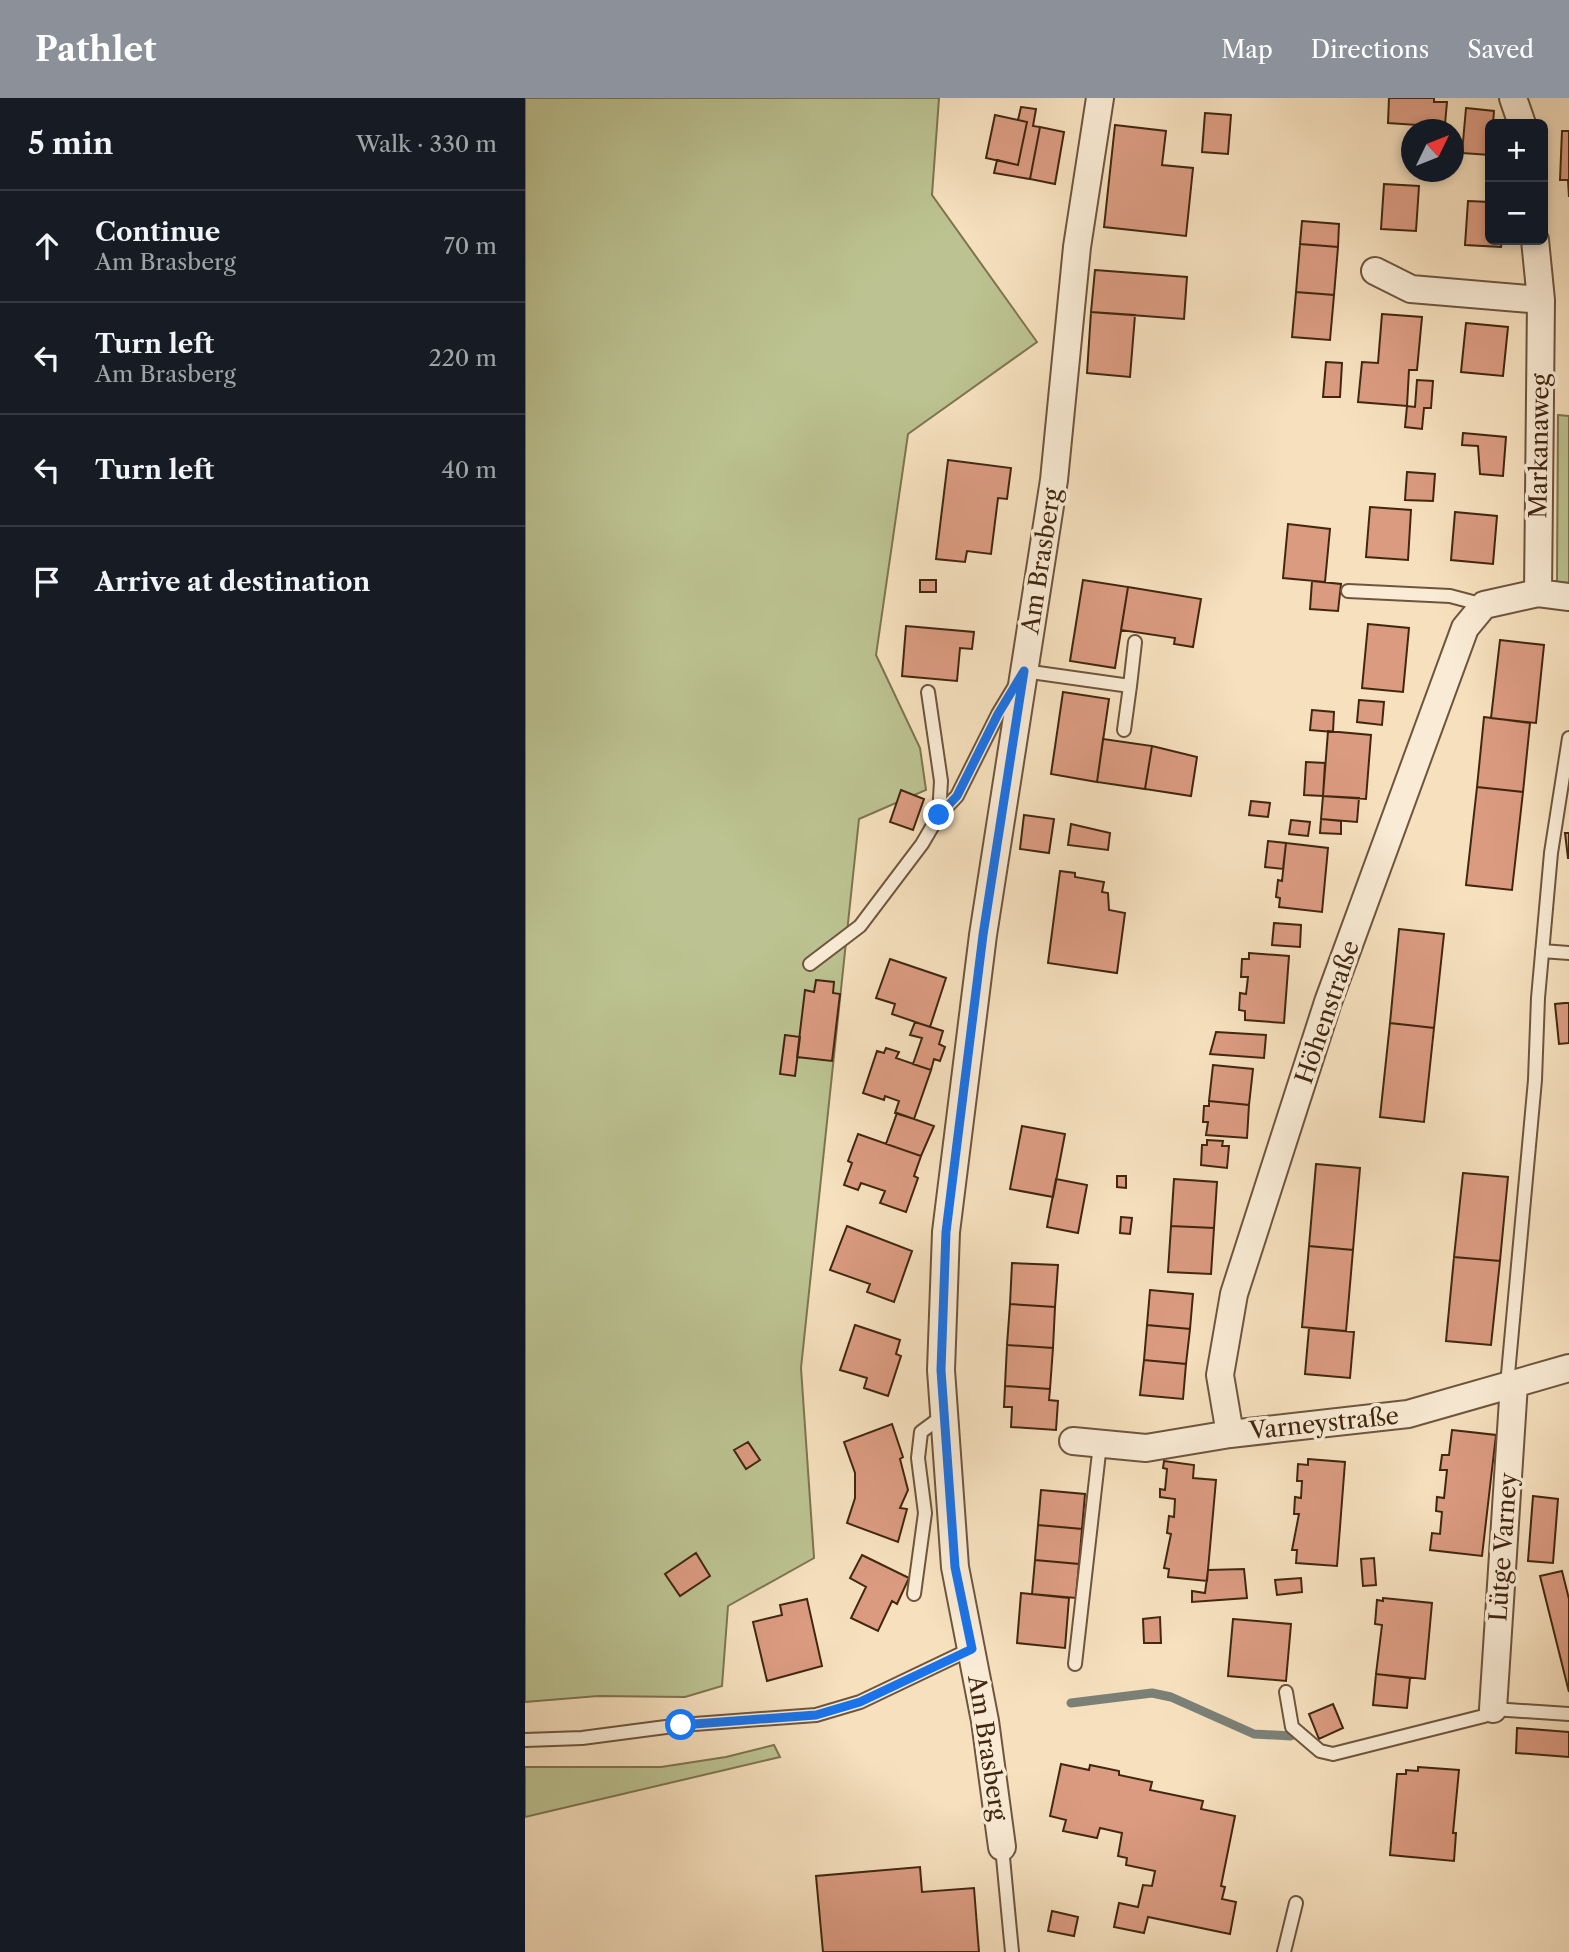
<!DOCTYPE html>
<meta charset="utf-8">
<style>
:root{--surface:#171b24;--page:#242831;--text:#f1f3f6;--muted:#9ea1a6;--line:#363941;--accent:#8c9099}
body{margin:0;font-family:"Libre Caslon Text",serif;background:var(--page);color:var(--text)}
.controls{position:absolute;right:21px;top:21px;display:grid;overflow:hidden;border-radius:10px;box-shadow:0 4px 10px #0003}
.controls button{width:63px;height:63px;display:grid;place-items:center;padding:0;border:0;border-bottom:2px solid var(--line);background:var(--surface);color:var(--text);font:35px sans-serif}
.compass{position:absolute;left:876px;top:21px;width:63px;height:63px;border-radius:50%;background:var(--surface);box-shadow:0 4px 10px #0003;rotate:47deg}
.stop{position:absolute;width:21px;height:21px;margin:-16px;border:5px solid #1a73e8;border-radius:50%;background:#fff}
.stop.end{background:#1a73e8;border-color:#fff;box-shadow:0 2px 7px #0008}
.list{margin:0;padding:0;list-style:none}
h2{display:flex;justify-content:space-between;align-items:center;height:91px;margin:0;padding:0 28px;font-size:30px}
h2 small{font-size:23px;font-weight:400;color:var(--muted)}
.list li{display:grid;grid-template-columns:46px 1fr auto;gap:21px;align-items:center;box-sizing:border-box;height:112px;padding:0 28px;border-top:2px solid var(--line)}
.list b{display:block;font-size:26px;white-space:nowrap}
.list p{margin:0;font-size:23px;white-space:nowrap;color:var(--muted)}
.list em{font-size:23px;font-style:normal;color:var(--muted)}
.icon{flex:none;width:38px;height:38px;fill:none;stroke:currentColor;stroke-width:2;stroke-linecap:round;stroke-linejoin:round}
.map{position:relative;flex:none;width:1044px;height:1854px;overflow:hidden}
header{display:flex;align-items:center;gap:42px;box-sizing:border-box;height:98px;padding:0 35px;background:var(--accent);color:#fff}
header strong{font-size:33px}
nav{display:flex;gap:38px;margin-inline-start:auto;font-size:24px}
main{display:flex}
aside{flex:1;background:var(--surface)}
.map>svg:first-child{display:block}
</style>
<header>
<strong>Pathlet</strong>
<nav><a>Map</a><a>Directions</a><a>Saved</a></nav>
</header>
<main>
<aside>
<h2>5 min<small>Walk · 330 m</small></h2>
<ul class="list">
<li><svg class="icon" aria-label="ahead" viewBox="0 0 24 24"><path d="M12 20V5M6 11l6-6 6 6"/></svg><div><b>Continue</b><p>Am Brasberg</p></div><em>70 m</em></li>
<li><svg class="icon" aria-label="left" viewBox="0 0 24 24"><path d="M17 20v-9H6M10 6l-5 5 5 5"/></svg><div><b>Turn left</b><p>Am Brasberg</p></div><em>220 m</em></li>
<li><svg class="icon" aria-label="left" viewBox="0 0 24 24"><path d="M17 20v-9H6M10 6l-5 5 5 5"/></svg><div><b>Turn left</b></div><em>40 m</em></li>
<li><svg class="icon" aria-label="arrive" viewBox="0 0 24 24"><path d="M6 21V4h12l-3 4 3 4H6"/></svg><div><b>Arrive at destination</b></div></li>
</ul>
</aside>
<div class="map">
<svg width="1044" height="1854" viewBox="0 0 1044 1854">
<rect width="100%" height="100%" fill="#f6e0be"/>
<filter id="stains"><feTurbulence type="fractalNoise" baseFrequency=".00286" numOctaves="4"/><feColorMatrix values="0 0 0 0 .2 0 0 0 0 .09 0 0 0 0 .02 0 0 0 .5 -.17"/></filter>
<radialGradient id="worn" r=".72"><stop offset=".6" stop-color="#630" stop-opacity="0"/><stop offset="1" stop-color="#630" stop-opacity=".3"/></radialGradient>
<path fill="#bcc291" stroke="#7e7450" stroke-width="2" d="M0 0H414L407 97 512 244 383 336 351 557 395 650 401 692 334 721 276 1270 289 1460 203 1508 197 1588 160 1599 73 1598 0 1604Z
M1033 317 1044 318V485L1032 484Z
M249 1647 255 1659 0 1719V1669H136L201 1659Z"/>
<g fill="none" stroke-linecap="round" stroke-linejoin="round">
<path stroke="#7b8077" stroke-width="9" d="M546 1605 627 1595 646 1599 729 1636 766 1638"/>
</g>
<path fill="#db9b81" stroke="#412710" stroke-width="2" d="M864 0H909V4H922L920 26 907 25V28L863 25Z
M496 9 511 11 508 28 515 29 505 81 469 75 472 62 493 67 502 24 493 22Z
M941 10 969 13 968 26H965V57L937 55Z
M680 15 706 17 703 56 677 54Z
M470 17 502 24 493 67 461 60Z
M590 27 641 33 637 67 668 70 661 138 579 129Z
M515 29 539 34 530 86 505 81Z
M1037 33H1044V99L1043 82H1035Z
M859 86 894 88 891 133 856 131Z
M943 103 965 104V142H977L976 149 940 147Z
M777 123 814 126 813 149 775 146Z
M775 146 813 149 809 197 771 194Z
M570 172 662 179 659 221 566 214Z
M771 194 809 197 805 242 767 239Z
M566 214 610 217 605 279 562 275Z
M857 216 897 219 892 272H884L882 308 833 304 837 264 853 265Z
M941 225 983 229 978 278 936 274Z
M801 264 817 265 815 299H798Z
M892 282 908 283 906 310H899L897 331 880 329 882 308 890 309Z
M938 335 981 339 978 378 955 376 953 348 937 347Z
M423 362 486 370 482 401 473 400 466 456 442 453 440 464 411 461Z
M882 374 910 376 908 403 880 402Z
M845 409 886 412 883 462 841 459Z
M930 414 972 418 968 466 926 462Z
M763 426 805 431 800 484 758 480Z
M395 482H411V494H395Z
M558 482 603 489 590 570 545 563Z
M787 483 816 486 813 513 785 511Z
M603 489 676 501 668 549 649 546 650 540 596 532Z
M843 526 884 530 878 594 837 590Z
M381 528 449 534 447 551 435 550 432 583 377 578Z
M975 542 1019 547 1011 625 966 620Z
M538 594 584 601 572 684 526 676Z
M834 602 859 604 857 627 832 624Z
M787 612 809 614 808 634 785 632Z
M959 619 1005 625 998 694 952 689Z
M803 633 846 637 841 701 798 698Z
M578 641 627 648 620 691 572 684Z
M627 648 672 659 666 698 620 691Z
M781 664 800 665 798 698 779 697Z
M952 689 998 694 987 792 941 787Z
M376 692 399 701 388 732 365 724Z
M798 698 834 700 832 724 796 721Z
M726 703 745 705 743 719 724 717Z
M499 717 529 721 524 755 495 751Z
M796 721 816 723V736L795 735Z
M766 722 785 724 783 738 764 736Z
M546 726 585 735 583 752 543 747Z
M1040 735H1044V760H1043Z
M743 743 761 745 758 771 740 769Z
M761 745 803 750 797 814 754 809 755 800 751 799 753 782 757 783Z
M535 773 550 775V779L579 784 577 794 583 795 584 812 600 815 592 875 523 865Z
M749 825 776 827 775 849 747 847Z
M874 831 919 836 909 930 865 925Z
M724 855 764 858 759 925 720 922V913L714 912 715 895 721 896 723 879H716L717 861H724Z
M365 861 421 880 405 929 367 916 370 906 351 900Z
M291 882 309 884 308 895 315 896 307 963 272 959 280 892 289 894Z
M1040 905H1044V945L1034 946 1030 906Z
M390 924 418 933 414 946 420 949 415 963 409 961 406 972 388 966 397 940 385 937Z
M865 925 909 930 899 1024 855 1019Z
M691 934 741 937 739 960 685 956Z
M260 937 275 939 270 978 255 976Z
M361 950 374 954 371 960 406 972 389 1021 370 1015 374 1003 360 998 359 1002 338 995 352 953 359 955Z
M688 967 728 971 724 1007 684 1003Z
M684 1003 724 1007 722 1040 681 1037 683 1024H678L679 1008H684Z
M372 1015 409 1028 396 1058 361 1046Z
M497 1028 540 1036 528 1099 485 1091Z
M333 1036 396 1058 389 1078 393 1080 381 1114 355 1105 360 1093 336 1085 333 1092 319 1087 327 1065 323 1063Z
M682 1042 698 1043 697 1048H704L702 1070 676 1067 677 1047H682Z
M791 1066 835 1070 828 1152 784 1148Z
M938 1075 983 1079 975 1163 929 1159Z
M592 1078H601V1090L592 1089Z
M531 1081 562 1087 553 1135 522 1129Z
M649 1081 692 1084 689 1130 646 1128Z
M596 1119 607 1120 605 1136 595 1135Z
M322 1128 387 1153 369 1204 342 1194 345 1186 305 1172Z
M646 1128 689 1130 686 1176 643 1174Z
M784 1148 828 1152 821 1233 777 1229Z
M929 1159 975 1163 966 1247 921 1243Z
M487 1165 533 1167 530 1209 485 1206Z
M625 1192 668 1196 665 1231 622 1227Z
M485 1206 530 1209 528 1250 482 1247Z
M330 1227 375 1242 371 1256 376 1258 363 1298 339 1290 342 1280 315 1272Z
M622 1227 665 1231 661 1266 619 1262Z
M784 1230 829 1234 825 1280 780 1276Z
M482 1247 528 1250 525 1291 480 1288Z
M619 1262 661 1266 658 1301 615 1297Z
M480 1288 525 1291 524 1302 533 1303 531 1332 486 1329 487 1309H479Z
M367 1326 378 1359 375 1361 383 1392 375 1410 382 1411 373 1444 322 1425 330 1400V1375L319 1344Z
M927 1332 971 1337 957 1458 905 1452 907 1435 915 1436 917 1414 911 1413 912 1399 919 1400 922 1372H915L917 1357H924Z
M223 1344 235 1362 221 1371 209 1352Z
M783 1361 820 1364 812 1468 771 1465 772 1452H767L774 1416H769L770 1399 776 1400 777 1383H772L773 1366 783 1367Z
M639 1363 669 1367 668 1380 691 1382 682 1483 643 1479 644 1471 639 1470 646 1436 642 1435 644 1418 649 1419 650 1401 635 1399V1391L640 1392 642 1371 638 1370Z
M516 1392 560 1396 557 1431 513 1427Z
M1008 1398 1033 1401 1028 1465 1003 1463Z
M513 1427 557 1431 554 1466 510 1462Z
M171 1455 185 1478 155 1498 140 1476Z
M337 1457 384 1480 372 1506 367 1503 353 1533 326 1520 341 1489 325 1480Z
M849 1460 851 1487 838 1488 836 1461Z
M510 1462 554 1466 551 1500 507 1496Z
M719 1471 722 1500 667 1504V1493L680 1495 683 1472Z
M1037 1473 1044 1501V1594L1015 1478Z
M776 1480 777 1494 752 1497 750 1482Z
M496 1495 544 1500 540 1550 492 1545Z
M858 1500 907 1505 900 1581 851 1576 857 1527 850 1526 852 1502 858 1503Z
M282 1501 297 1568 242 1583 228 1524 257 1517 255 1507Z
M635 1519 636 1545H619L618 1521Z
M708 1521 766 1526 761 1583 703 1578Z
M851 1576 885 1580 882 1610 848 1607Z
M808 1606 818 1630 794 1641 784 1616Z
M992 1630 1044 1634V1659L991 1655Z
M536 1666 564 1672 565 1667 594 1673V1677L627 1684 625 1692 678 1703 676 1711 710 1718 696 1788 700 1789 697 1801 711 1804 705 1836 623 1819 619 1835 589 1829 594 1805 613 1809 618 1787 627 1788 630 1773 601 1767 602 1760 593 1758 597 1735 575 1730 572 1740 538 1733 541 1722 525 1718Z
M893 1669 934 1672 928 1735H931L929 1763 865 1757 872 1676H881V1672L893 1673Z
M395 1769 397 1794 449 1790 454 1854H298L291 1778Z
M527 1813 553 1819 549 1838 523 1833Z"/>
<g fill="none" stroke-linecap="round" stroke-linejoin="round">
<g stroke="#6e553c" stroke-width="16">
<path id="service" d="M823 493 925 498 959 507
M599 632 605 588
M414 717 432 698 473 616 499 573 605 588 610 544
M1017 853 1044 855
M285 866 335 828 397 746 414 717 416 683 403 594
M982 1287 1010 982 1013 900 1026 755 1044 640
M389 1496 400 1415 393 1360 396 1334 419 1317
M550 1566 575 1346
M761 1594 767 1629 795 1653 808 1656 959 1618 968 1611 1044 1616
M0 1642 57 1640 156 1627 291 1617 335 1604 446 1551
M477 1749 487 1854
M759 1854 771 1805"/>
</g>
<g stroke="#6e553c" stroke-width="30">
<path id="minor" d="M988 0 997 26
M1010 142 1016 202 1013 495
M850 173 886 191 1016 202
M705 1336 695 1277 709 1196 803 904 940 530 959 507 1013 495 1044 499
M548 1343 621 1350 705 1336 883 1316 1044 1270
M968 1611 989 1286
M477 1749 460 1623 430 1469 416 1272 421 1134 458 837 529 382 552 149 575 0"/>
</g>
<use href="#service" stroke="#f9ebd5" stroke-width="12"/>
<use href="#minor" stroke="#f9ebd5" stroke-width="26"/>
</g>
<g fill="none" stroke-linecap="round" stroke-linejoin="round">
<path stroke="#1a73e8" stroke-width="9" d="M156 1627 291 1617 335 1604 447 1551 430 1469 416 1272 421 1134 458 837 499 573 473 616 432 698 414 717"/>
</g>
<g text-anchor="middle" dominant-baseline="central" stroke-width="7" stroke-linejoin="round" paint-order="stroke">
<g font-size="24" fill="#412710" stroke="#f9ebd5">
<text transform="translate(1014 348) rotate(-89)">Markanaweg</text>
<text transform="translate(516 463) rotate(-81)">Am Brasberg</text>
<text transform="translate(802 914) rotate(-71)">Höhenstraße</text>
<text transform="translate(799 1325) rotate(-6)">Varneystraße</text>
<text transform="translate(978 1449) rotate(-86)">Lütge Varney</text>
<text transform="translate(463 1650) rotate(81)">Am Brasberg</text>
</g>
</g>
<rect width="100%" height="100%" filter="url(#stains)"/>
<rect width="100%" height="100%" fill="url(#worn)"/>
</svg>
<div class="controls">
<button>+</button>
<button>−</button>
</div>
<svg class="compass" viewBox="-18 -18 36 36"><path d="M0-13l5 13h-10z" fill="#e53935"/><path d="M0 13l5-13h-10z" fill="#9ea1a6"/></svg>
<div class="stop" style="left:156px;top:1627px"></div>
<div class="stop end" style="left:414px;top:717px"></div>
</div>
</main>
